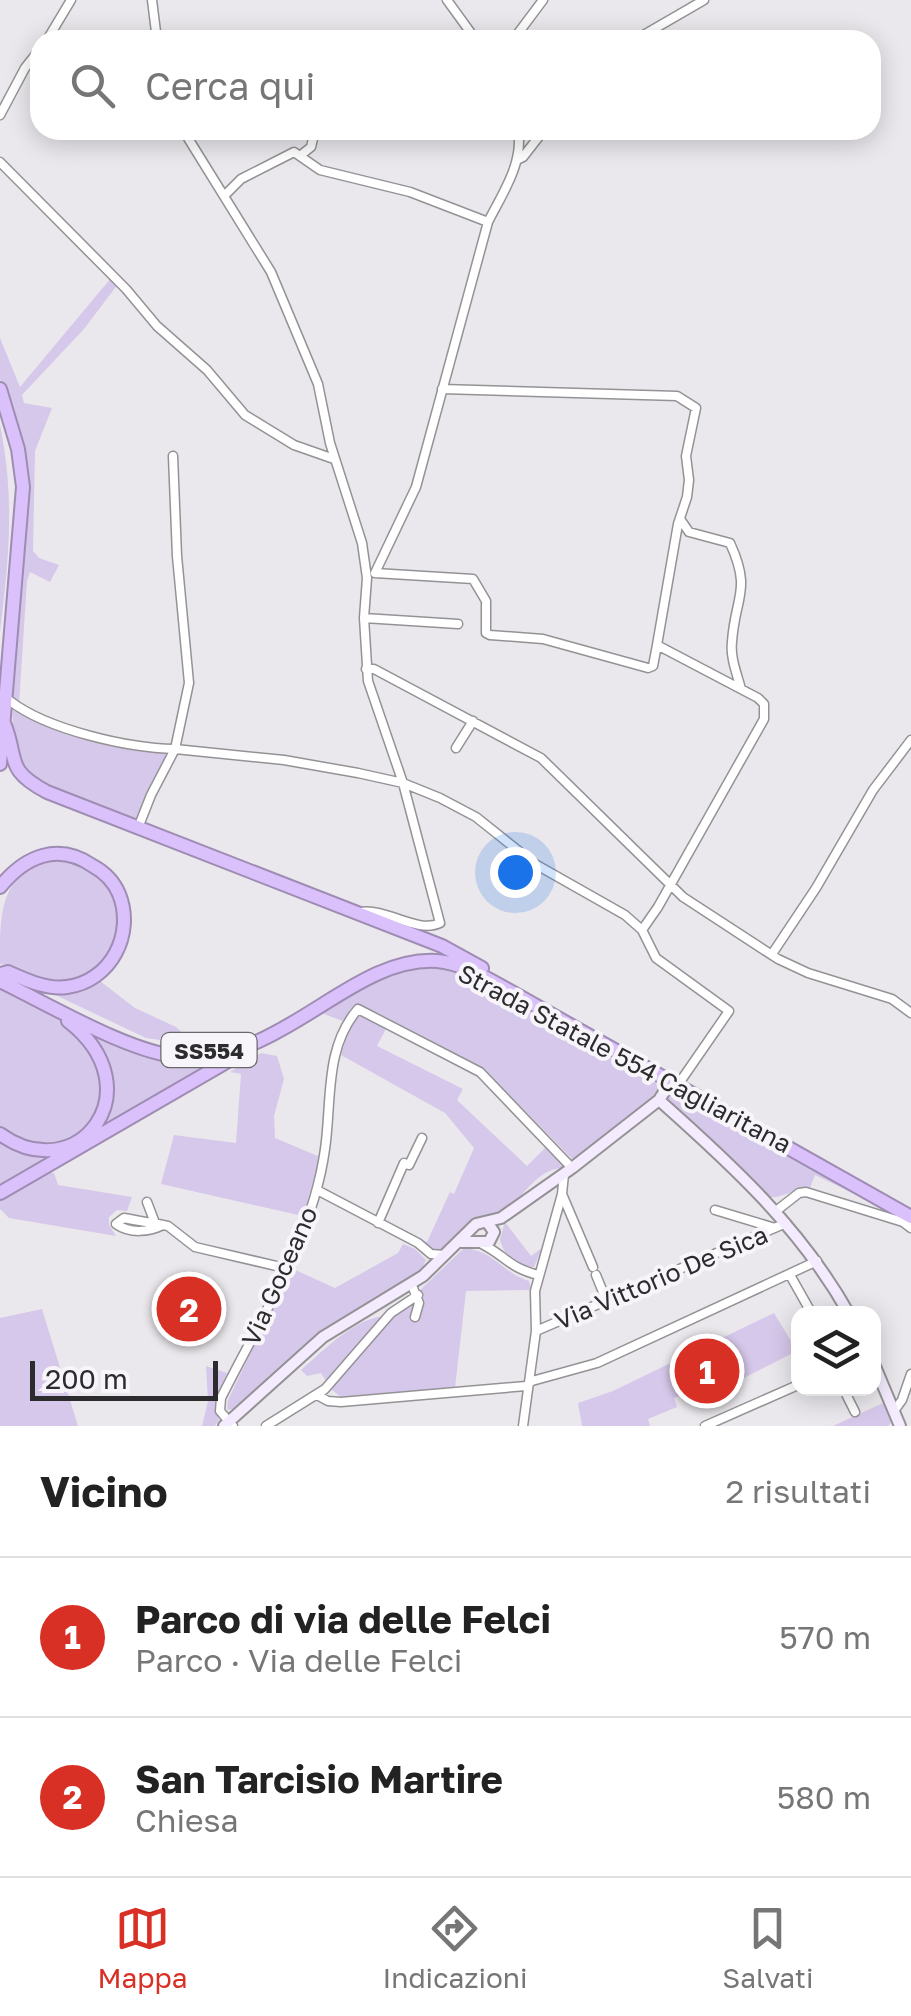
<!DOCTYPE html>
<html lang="it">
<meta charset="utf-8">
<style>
:root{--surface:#fff;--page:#f6f6f6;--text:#222;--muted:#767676;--line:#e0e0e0;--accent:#d93025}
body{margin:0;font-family:"Golos Text",sans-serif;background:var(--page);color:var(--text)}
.controls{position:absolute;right:30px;bottom:30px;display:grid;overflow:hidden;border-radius:20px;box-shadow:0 5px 25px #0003}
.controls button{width:90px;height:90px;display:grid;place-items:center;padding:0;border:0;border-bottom:2px solid var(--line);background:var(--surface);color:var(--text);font:50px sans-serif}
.scale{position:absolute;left:30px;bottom:25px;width:188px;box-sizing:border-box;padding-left:10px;border:5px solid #2c2b2d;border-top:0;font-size:28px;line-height:35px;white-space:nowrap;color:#2c2b2d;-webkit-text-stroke:8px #f7f5f9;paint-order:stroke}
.you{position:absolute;left:515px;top:872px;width:35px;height:35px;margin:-25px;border:8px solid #fff;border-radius:50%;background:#1a73e8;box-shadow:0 0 0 15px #1a73e833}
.badge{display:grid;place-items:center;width:65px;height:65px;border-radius:50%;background:var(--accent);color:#fff;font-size:32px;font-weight:700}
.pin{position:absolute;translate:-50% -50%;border:5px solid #fff;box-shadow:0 2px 10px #0006}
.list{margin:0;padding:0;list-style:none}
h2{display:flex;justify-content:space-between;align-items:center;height:130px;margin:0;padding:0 40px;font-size:42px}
h2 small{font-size:32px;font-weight:400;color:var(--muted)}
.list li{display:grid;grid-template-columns:65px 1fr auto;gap:30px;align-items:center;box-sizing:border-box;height:160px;padding:0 40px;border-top:2px solid var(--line)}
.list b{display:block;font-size:38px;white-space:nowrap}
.list p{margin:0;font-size:32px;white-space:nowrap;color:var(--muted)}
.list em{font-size:32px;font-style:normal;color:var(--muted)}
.icon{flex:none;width:55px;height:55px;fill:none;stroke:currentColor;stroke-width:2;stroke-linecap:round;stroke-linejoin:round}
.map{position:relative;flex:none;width:911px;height:1426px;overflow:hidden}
.search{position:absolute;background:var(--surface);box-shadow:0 5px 25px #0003;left:30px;right:30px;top:30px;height:110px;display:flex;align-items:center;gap:25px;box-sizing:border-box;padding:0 35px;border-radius:30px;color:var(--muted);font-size:38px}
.sheet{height:450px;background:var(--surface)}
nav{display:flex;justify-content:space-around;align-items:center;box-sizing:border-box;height:140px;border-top:2px solid var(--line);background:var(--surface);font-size:28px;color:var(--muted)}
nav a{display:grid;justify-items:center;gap:5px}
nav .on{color:var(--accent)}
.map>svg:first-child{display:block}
</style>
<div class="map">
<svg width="911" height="1426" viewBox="0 0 911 1426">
<rect width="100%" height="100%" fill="#eae8ec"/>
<path fill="#d6c8ea" d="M111 278 118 284 84 329 22 395 24 403 52 408 35 451 33 551 39 558 59 565 50 582 30 572 27 581 19 704 10 699 26 506 11 407 0 379V338L20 387Z
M0 425C15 499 9 558 0 632Z
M12 710 77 734 167 752 139 821C111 811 41 795 25 771 12 752 14 732 12 710Z
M59 858C136 868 138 971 68 981 43 985 24 966 0 964 0 910 0 869 59 858Z
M428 966 460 972 482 982 663 1086C639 1115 605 1141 572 1159L483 1068 390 1021 377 1046 463 1089 457 1100 527 1166 547 1146 564 1164 561 1168C532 1171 522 1204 497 1214 488 1217 482 1215 473 1219L459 1238 436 1252 423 1241 427 1242 450 1192 454 1194 474 1148 445 1113 341 1055 351 1024 321 1013C358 991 385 973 428 966Z
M100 981 135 1008 176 1027 195 1045 146 1038 47 991 81 987Z
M0 988C29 1004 72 1020 91 1049 133 1112 58 1173 0 1126Z
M85 1026C139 1057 156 1063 219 1061L90 1136C121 1095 121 1063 85 1026Z
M261 1053 277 1056 284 1079 274 1116 275 1138 320 1157 303 1216 161 1184 174 1135 236 1143 241 1074 230 1072Z
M673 1088 864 1194 859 1196 815 1175 810 1188C794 1187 784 1199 768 1197L666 1102 665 1097Z
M0 1140 32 1155 61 1153 0 1189Z
M47 1172 54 1173 58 1185 132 1197 127 1211 117 1210 109 1217V1225L116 1236 9 1218 0 1209V1199Z
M505 1222 531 1256 542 1248 534 1267C517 1269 503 1255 500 1239Z
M403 1244 415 1249 426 1260 421 1271 311 1339 233 1409 227 1410 228 1400 291 1268 335 1288 398 1253Z
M464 1248C495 1251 501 1272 529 1281L531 1290 466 1291 455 1388 342 1398 331 1389 321 1373 307 1376 301 1370C324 1350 360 1312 393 1316Z
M42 1309 78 1426H0V1318Z
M774 1313 797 1351 712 1394 707 1385 674 1398 677 1407 648 1419 650 1426H582L578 1403 613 1391Z
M206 1366 227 1373 215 1400 219 1420 215 1426H202L208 1401Z
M883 1403 892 1422 888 1426H833Z"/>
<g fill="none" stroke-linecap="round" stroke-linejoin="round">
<g stroke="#949295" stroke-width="11">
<path id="street" d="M152 0 157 40
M447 0 476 40
M47 40 71 0
M513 40 543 0
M635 40 704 0
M0 115 25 68 40 49
M183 130 271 272 318 384 330 443 362 543 367 578 364 618 368 681 403 783 440 923C417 934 387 908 361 912
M301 155 311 147 315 130
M517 160 523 157 544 130
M0 162 126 289 157 326 207 370 245 415 294 445 334 459
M224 196 241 179 294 152 320 170 410 192 488 222 416 487 375 573
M488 222C502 194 524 163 518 130
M442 389 677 396 696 408 686 456 689 480 687 497 678 524 657 645
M680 519 689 532 730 543C752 591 735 596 732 642 730 657 737 674 741 689
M375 573 473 579 486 601V633L490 635 543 639 648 668 653 666 657 645 758 698 764 704V719L658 907 642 930
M364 618 458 624
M366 669H374L541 758 683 897 778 959 808 973 892 999 911 1013
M10 701C48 730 128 748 175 749L189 683 177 556 173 456
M456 748 473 721
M138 828 151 795 175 749 284 760 358 773 403 783 440 798 476 817 535 864 625 915 642 930 656 958 729 1011 682 1079
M772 954 816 888 873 790 911 740
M317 1190 418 1243 431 1254 444 1255
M562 1194 593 1267
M147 1202 155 1223
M715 1210 775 1228
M776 1211 799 1193 806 1192 903 1222 911 1228
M378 1223 404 1163 409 1165 422 1138
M163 1225C149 1232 130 1234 116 1224L124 1218C138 1221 153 1223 168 1226L195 1247 285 1268
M482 1244C507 1257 508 1267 538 1275
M596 1275 607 1302
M790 1275 812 1314
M411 1283 419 1303 415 1317
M536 1331 786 1223
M843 1388 855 1412
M317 1395 328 1401 341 1402 526 1386 532 1381 597 1363 817 1261
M894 1411 902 1400 911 1374
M233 1426 220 1411 221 1398C260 1320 313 1237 325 1149 332 1102 324 1048 358 1009L480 1072 572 1168
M266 1426 325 1389 391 1313 418 1295
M523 1426 536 1331 535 1291 562 1194 564 1174
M705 1426 798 1385"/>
</g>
<g stroke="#949295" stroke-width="14">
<path id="secondary" d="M659 1100C732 1165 801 1228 849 1314
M461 1242H489L494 1232 487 1222
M874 1364 900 1426
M224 1426 323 1337 423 1276 476 1224 501 1218 572 1168 659 1100 671 1081"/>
</g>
<g stroke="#9e8cb3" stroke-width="16">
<path id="highway" d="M0 389 18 449 23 487 0 764
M4 723C19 760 4 769 47 792L442 946 482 968
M0 887C25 856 58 842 93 866 104 872 114 882 119 894 135 934 111 981 67 987 47 990 26 980 8 972L1 974
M0 981C48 1004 133 1055 183 1057 284 1062 351 956 437 961 460 963 481 975 501 986L911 1217
M0 1134C78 1190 156 1089 68 1021
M0 1193 240 1054"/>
</g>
<use href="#street" stroke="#fff" stroke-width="8"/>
<use href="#secondary" stroke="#f4ecfe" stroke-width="10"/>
<use href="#highway" stroke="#dbc1fb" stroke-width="12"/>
</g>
<g text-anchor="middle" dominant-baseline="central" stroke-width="8" stroke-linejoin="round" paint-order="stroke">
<rect fill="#f7f5f9" stroke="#69686a" stroke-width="2.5" x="161.5" y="1033" width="95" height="34" rx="8"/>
<g font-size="22" font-weight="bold" fill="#2c2b2d">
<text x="209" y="1050">SS554</text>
</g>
<g font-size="25" fill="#2c2b2d" stroke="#f7f5f9">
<text transform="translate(625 1058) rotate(28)">Strada Statale 554 Cagliaritana</text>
<text transform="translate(279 1276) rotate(-66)">Via Goceano</text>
<text transform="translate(661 1277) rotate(-23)">Via Vittorio De Sica</text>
</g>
</g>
</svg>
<div class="controls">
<button><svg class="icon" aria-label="layers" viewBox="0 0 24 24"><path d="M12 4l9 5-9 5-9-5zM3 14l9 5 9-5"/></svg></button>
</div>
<div class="scale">200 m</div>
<div class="you"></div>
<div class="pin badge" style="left:707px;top:1371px">1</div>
<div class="pin badge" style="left:189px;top:1309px">2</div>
<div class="search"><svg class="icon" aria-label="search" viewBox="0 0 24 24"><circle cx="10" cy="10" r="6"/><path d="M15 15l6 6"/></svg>Cerca qui</div>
</div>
<section class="sheet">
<h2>Vicino<small>2 risultati</small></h2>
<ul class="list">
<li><span class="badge">1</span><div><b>Parco di via delle Felci</b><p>Parco · Via delle Felci</p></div><em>570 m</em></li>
<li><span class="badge">2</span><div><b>San Tarcisio Martire</b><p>Chiesa</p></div><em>580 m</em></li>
</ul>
</section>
<nav>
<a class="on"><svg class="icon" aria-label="map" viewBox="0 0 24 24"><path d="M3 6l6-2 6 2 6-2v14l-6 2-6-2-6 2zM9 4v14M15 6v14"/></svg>Mappa</a>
<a><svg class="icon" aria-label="directions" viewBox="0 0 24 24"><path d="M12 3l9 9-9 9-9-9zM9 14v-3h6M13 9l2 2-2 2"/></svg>Indicazioni</a>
<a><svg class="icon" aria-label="saved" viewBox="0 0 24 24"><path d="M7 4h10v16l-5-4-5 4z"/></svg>Salvati</a>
</nav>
